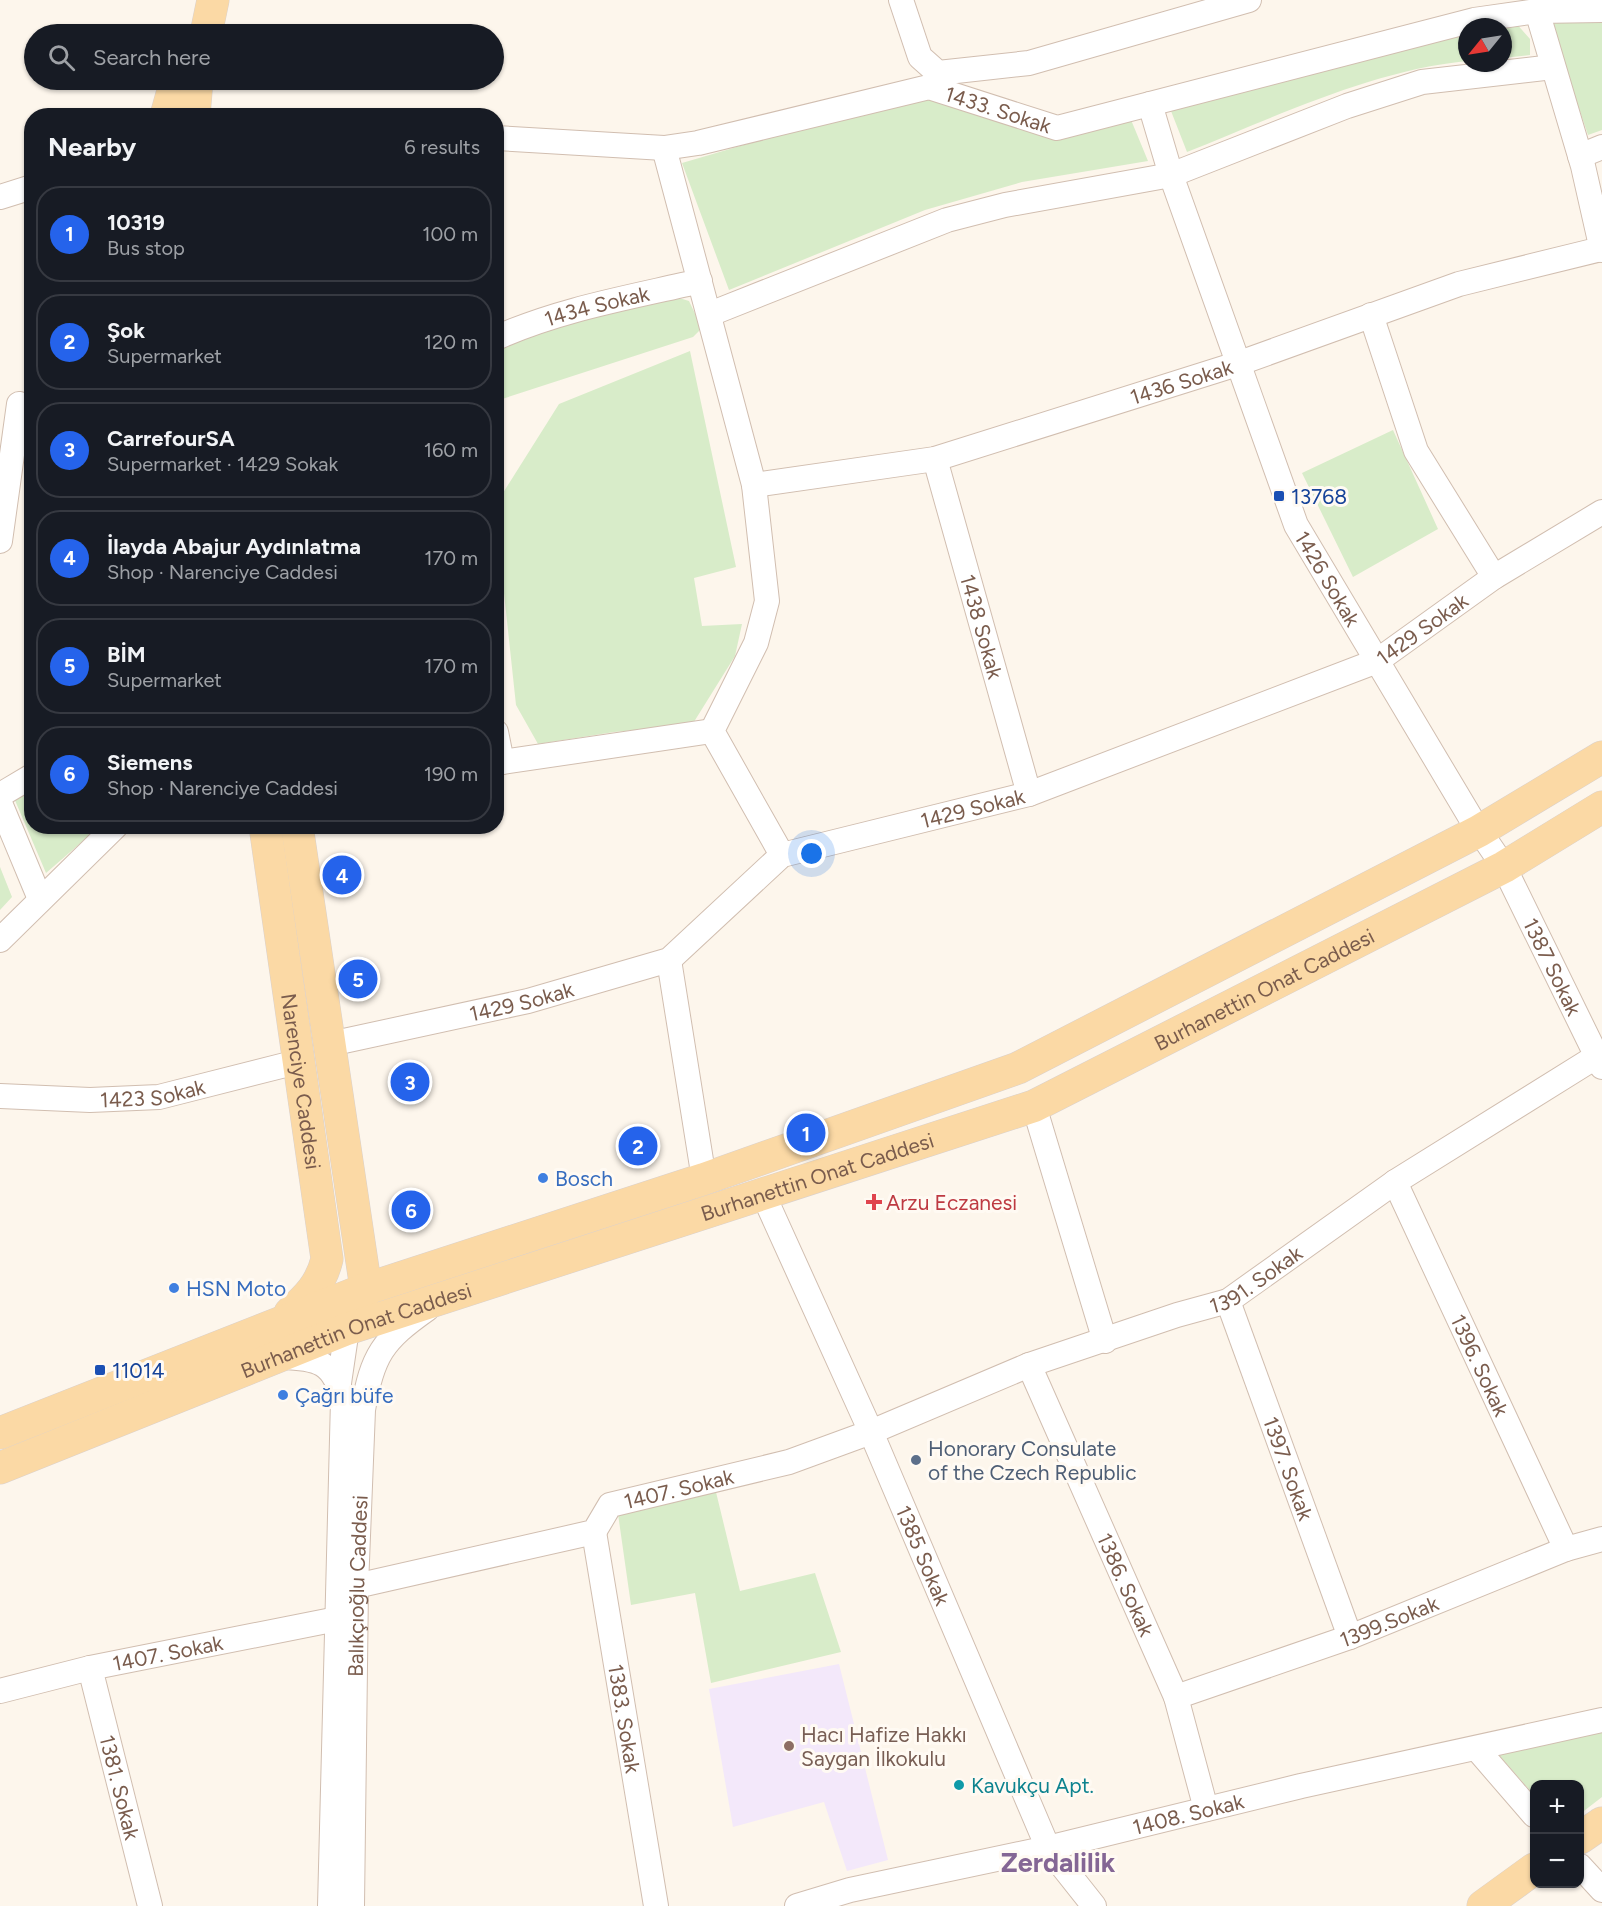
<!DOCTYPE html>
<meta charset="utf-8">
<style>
:root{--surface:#171b24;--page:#20242c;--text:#f1f3f6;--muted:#9ea1a6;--line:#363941;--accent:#2563eb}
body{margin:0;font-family:Figtree,sans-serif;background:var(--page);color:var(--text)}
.controls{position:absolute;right:18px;bottom:18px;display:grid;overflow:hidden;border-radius:12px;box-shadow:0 2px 4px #0004}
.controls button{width:54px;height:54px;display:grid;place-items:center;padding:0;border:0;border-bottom:2px solid var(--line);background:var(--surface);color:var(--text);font:30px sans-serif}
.compass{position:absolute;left:1458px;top:18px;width:54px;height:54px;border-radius:50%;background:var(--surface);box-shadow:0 2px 4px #0004;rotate:240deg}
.you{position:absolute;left:812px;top:854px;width:21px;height:21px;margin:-15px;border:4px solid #fff;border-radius:50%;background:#1a73e8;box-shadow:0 0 0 9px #1a73e833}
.badge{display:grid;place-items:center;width:39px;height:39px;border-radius:50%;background:var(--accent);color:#fff;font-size:20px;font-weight:700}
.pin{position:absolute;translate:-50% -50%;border:3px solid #fff;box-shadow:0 2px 6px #0006}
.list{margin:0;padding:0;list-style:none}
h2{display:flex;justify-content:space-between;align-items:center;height:78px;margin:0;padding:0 24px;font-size:26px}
h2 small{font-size:20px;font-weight:400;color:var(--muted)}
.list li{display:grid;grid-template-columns:39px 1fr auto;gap:18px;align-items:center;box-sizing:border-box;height:96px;margin:0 12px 12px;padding:0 12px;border:2px solid var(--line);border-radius:24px}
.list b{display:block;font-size:22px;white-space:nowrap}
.list p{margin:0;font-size:20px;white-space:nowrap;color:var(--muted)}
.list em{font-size:20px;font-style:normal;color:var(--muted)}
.icon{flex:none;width:33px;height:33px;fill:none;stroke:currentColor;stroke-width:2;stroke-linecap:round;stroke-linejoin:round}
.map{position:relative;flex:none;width:1602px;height:1906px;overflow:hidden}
.search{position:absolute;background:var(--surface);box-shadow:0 2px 4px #0004;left:24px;top:24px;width:480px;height:66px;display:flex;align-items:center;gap:15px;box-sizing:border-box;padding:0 21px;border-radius:33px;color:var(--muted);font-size:22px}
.panel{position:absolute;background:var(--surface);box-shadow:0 2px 4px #0004;left:24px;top:108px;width:480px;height:726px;border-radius:24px}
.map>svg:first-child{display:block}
</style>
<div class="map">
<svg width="1602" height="1906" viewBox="0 0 1602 1906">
<rect width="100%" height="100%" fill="#fdf6ec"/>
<path fill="#f3e8fa" d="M839 1664 888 1860 847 1871 824 1802 733 1827 709 1689Z"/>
<path fill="#d8ecc9" d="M1602 18V130L1588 135 1559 49 1553 20Z
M1488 20 1515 22 1530 39V55L1503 58V27H1467V61C1373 70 1275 117 1187 152L1171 111Z
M901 99H926L982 115 1041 136 1129 115 1148 161 1022 182 925 210 729 290 682 163Z
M679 298 689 301 700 324 699 331 693 337 499 400 497 404V349L512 338 649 302Z
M690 351 736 567 694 578 702 626 742 624 735 656 692 725 614 732 538 744 516 705 497 528 496 504 559 404Z
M1393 430 1438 529 1353 577 1302 473Z
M31 789 32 826 99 827 46 873 14 798Z
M0 867 12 897 0 910Z
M715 1488 740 1591 815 1573 841 1652 711 1683 695 1593 631 1605 618 1514Z
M1602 1728V1797L1580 1814V1784H1534V1795L1498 1754Z"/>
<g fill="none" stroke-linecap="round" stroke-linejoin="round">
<g stroke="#d1beb0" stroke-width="26">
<g id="minor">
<path d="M901 0 920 57 938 73 1029 63 1249 0"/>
<path d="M1537 11 1583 166 1602 250"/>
<path id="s1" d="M1150 104 1171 175 1296 525 1472 820 1504 867 1602 1067"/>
<path id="s2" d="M496 138 664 148 698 143 929 87 1057 128 1474 20 1537 11 1602 10"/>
<path d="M664 148 754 485 767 601 756 643 712 731 782 855"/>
<path d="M1580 156 1602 147"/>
<path d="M0 197 32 187"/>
<path d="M710 314 947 220 1005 205 1171 175 1347 106 1422 82 1553 67"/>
<path d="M1371 315 1416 451 1494 577"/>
<path id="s3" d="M496 338C560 309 632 297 700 281"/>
<path id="s4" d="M935 459 1029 794"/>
<path id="s5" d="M754 485 935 459 1237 364 1459 284 1601 249"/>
<path d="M0 541 19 404"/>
<path d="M496 732 502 762"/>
<path d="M496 763 712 731"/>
<path d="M0 795 32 776"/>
<path d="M0 803 40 899"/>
<path d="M0 940 116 826"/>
<path d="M669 960 704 1179"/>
<path id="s6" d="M330 1044 528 1001 669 960 782 855 1029 794 1377 661 1494 577 1602 512"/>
<path id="s7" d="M0 1096 90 1100 159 1097 301 1061"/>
<path d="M1034 1106 1105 1341"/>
<path id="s8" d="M1395 1182 1566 1549"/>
<path id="s9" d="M764 1196 871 1432 1048 1848 1094 1906"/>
<path id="s10" d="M1228 1301 1350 1637"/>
<path d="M282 1357C318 1358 334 1362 343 1400L330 1906"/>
<path id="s11" d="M1029 1365 1176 1697 1206 1809"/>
<path d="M339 1383 347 1329"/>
<path id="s12" d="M594 1532 656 1906"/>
<path id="s13" d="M356 1586 594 1532 610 1505 789 1462 871 1432 1029 1365 1177 1315 1228 1301 1395 1182 1602 1053"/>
<path id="s14" d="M90 1668 150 1906"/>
<path id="s15" d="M0 1691 90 1668 337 1619"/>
<path id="s16" d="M1176 1697 1350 1637 1566 1549 1602 1539"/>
<path d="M1477 1749 1534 1815"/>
<path d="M1580 1866 1602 1890"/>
<path id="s17" d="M352 1906 356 1586 363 1410C372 1355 383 1340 427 1309"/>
<path id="s18" d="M797 1906 850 1890 1048 1848 1301 1786 1602 1720"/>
</g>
</g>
<g stroke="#dad1cd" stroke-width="33">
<g id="major">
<path d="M206 34 213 0"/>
<path d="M166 116 176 80"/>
<path d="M194 116 197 80"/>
<path id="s19" d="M265 826 327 1259C321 1284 308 1297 290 1313"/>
<path d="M297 826 366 1289 358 1306"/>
<path d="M0 1433 366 1289 704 1179 1018 1068 1479 831 1602 757"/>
<path id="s20" d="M0 1468 347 1329 1034 1106 1504 867 1602 807"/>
<path d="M1580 1838 1602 1823"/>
<path d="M1483 1906 1534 1869"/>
</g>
</g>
<use href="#minor" stroke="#fff" stroke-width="24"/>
<use href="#major" stroke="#fbd9a5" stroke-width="32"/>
</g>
<g fill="#1a4fb4" stroke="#fffaf3" stroke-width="2">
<rect x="1273" y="490" width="12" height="12" rx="3"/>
<rect x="94" y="1364" width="12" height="12" rx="3"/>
</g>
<g fill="#3f7fe0" stroke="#fffaf3" stroke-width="2">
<circle cx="543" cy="1178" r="6"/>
<circle cx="174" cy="1288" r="6"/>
<circle cx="283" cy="1395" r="6"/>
</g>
<path fill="#e0444e" stroke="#fffaf3" stroke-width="2" d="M871 1193h6v6h6v6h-6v6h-6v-6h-6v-6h6z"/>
<circle fill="#5c6f8a" stroke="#fffaf3" stroke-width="2" cx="916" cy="1460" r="6"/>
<circle fill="#8d6e63" stroke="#fffaf3" stroke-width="2" cx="789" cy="1746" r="6"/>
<circle fill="#0f9aa8" stroke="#fffaf3" stroke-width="2" cx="959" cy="1785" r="6"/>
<g text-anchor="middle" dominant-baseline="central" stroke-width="6" stroke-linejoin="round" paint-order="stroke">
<g font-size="21" fill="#7a5c4d" stroke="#fffaf3">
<text stroke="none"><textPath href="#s2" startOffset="513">1433. Sokak</textPath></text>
<text stroke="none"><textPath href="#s3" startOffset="106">1434 Sokak</textPath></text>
<text stroke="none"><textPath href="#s5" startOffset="441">1436 Sokak</textPath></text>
<text stroke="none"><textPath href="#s1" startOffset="508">1426 Sokak</textPath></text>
<text stroke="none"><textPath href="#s4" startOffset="174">1438 Sokak</textPath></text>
<text stroke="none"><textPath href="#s6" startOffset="1186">1429 Sokak</textPath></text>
<text stroke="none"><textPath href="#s6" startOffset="700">1429 Sokak</textPath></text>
<text stroke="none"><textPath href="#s1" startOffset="957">1387 Sokak</textPath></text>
<text stroke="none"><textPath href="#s20" startOffset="1354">Burhanettin Onat Caddesi</textPath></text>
<text stroke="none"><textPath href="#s6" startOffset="196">1429 Sokak</textPath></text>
<text stroke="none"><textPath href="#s19" startOffset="258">Narenciye Caddesi</textPath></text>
<text stroke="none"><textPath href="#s7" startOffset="153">1423 Sokak</textPath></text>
<text stroke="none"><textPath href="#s20" startOffset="868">Burhanettin Onat Caddesi</textPath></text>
<text stroke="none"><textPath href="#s13" startOffset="962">1391. Sokak</textPath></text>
<text stroke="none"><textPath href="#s20" startOffset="382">Burhanettin Onat Caddesi</textPath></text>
<text stroke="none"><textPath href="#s8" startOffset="202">1396. Sokak</textPath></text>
<text stroke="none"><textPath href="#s10" startOffset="178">1397. Sokak</textPath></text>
<text stroke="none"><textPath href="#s13" startOffset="346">1407. Sokak</textPath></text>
<text stroke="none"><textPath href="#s9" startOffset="393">1385 Sokak</textPath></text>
<text stroke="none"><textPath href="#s11" startOffset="240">1386. Sokak</textPath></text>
<text stroke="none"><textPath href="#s17" startOffset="320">Balıkçıoğlu Caddesi</textPath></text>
<text stroke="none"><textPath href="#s16" startOffset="226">1399.Sokak</textPath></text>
<text stroke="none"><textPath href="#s15" startOffset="172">1407. Sokak</textPath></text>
<text stroke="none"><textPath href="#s12" startOffset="189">1383. Sokak</textPath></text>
<text stroke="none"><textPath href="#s14" startOffset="123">1381. Sokak</textPath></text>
<text stroke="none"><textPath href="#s18" startOffset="402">1408. Sokak</textPath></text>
</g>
<g font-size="21" fill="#164399" stroke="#fffaf3" text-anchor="start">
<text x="1291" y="496">13768</text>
<text x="112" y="1370">11014</text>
</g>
<g font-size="21" fill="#366cbe" stroke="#fffaf3" text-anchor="start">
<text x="555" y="1178">Bosch</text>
<text x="186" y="1288">HSN Moto</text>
<text x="295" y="1395">Çağrı büfe</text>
</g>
<g font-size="21" fill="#be3a42" stroke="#fffaf3" text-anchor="start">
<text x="886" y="1202">Arzu Eczanesi</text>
</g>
<g font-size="21" fill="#4e5e75" stroke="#fffaf3" text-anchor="start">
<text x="928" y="1448">Honorary Consulate<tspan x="928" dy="24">of the Czech Republic</tspan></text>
</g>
<g font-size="21" fill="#785e54" stroke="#fffaf3" text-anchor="start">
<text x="801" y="1734">Hacı Hafize Hakkı<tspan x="801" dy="24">Saygan İlkokulu</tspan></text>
</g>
<g font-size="21" fill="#0d838f" stroke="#fffaf3" text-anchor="start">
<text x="971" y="1785">Kavukçu Apt.</text>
</g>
<g font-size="27" font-weight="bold" fill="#846695" stroke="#fffaf3">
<text x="1058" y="1862">Zerdalilik</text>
</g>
</g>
</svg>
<div class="controls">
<button>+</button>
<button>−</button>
</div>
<svg class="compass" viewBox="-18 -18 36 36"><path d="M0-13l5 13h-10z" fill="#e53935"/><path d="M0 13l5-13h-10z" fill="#9ea1a6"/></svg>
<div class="you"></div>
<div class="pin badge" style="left:806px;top:1133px">1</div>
<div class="pin badge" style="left:638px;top:1146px">2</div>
<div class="pin badge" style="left:410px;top:1082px">3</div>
<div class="pin badge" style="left:342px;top:875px">4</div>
<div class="pin badge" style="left:358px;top:979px">5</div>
<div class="pin badge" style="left:411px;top:1210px">6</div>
<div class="search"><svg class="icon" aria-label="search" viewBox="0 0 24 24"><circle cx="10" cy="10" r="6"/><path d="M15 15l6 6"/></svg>Search here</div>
<section class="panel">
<h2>Nearby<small>6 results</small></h2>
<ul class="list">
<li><span class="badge">1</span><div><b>10319</b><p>Bus stop</p></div><em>100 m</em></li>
<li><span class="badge">2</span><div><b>Şok</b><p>Supermarket</p></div><em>120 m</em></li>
<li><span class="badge">3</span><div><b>CarrefourSA</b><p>Supermarket · 1429 Sokak</p></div><em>160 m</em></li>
<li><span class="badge">4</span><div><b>İlayda Abajur Aydınlatma</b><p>Shop · Narenciye Caddesi</p></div><em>170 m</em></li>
<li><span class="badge">5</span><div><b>BİM</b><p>Supermarket</p></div><em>170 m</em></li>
<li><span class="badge">6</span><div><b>Siemens</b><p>Shop · Narenciye Caddesi</p></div><em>190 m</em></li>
</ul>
</section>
</div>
